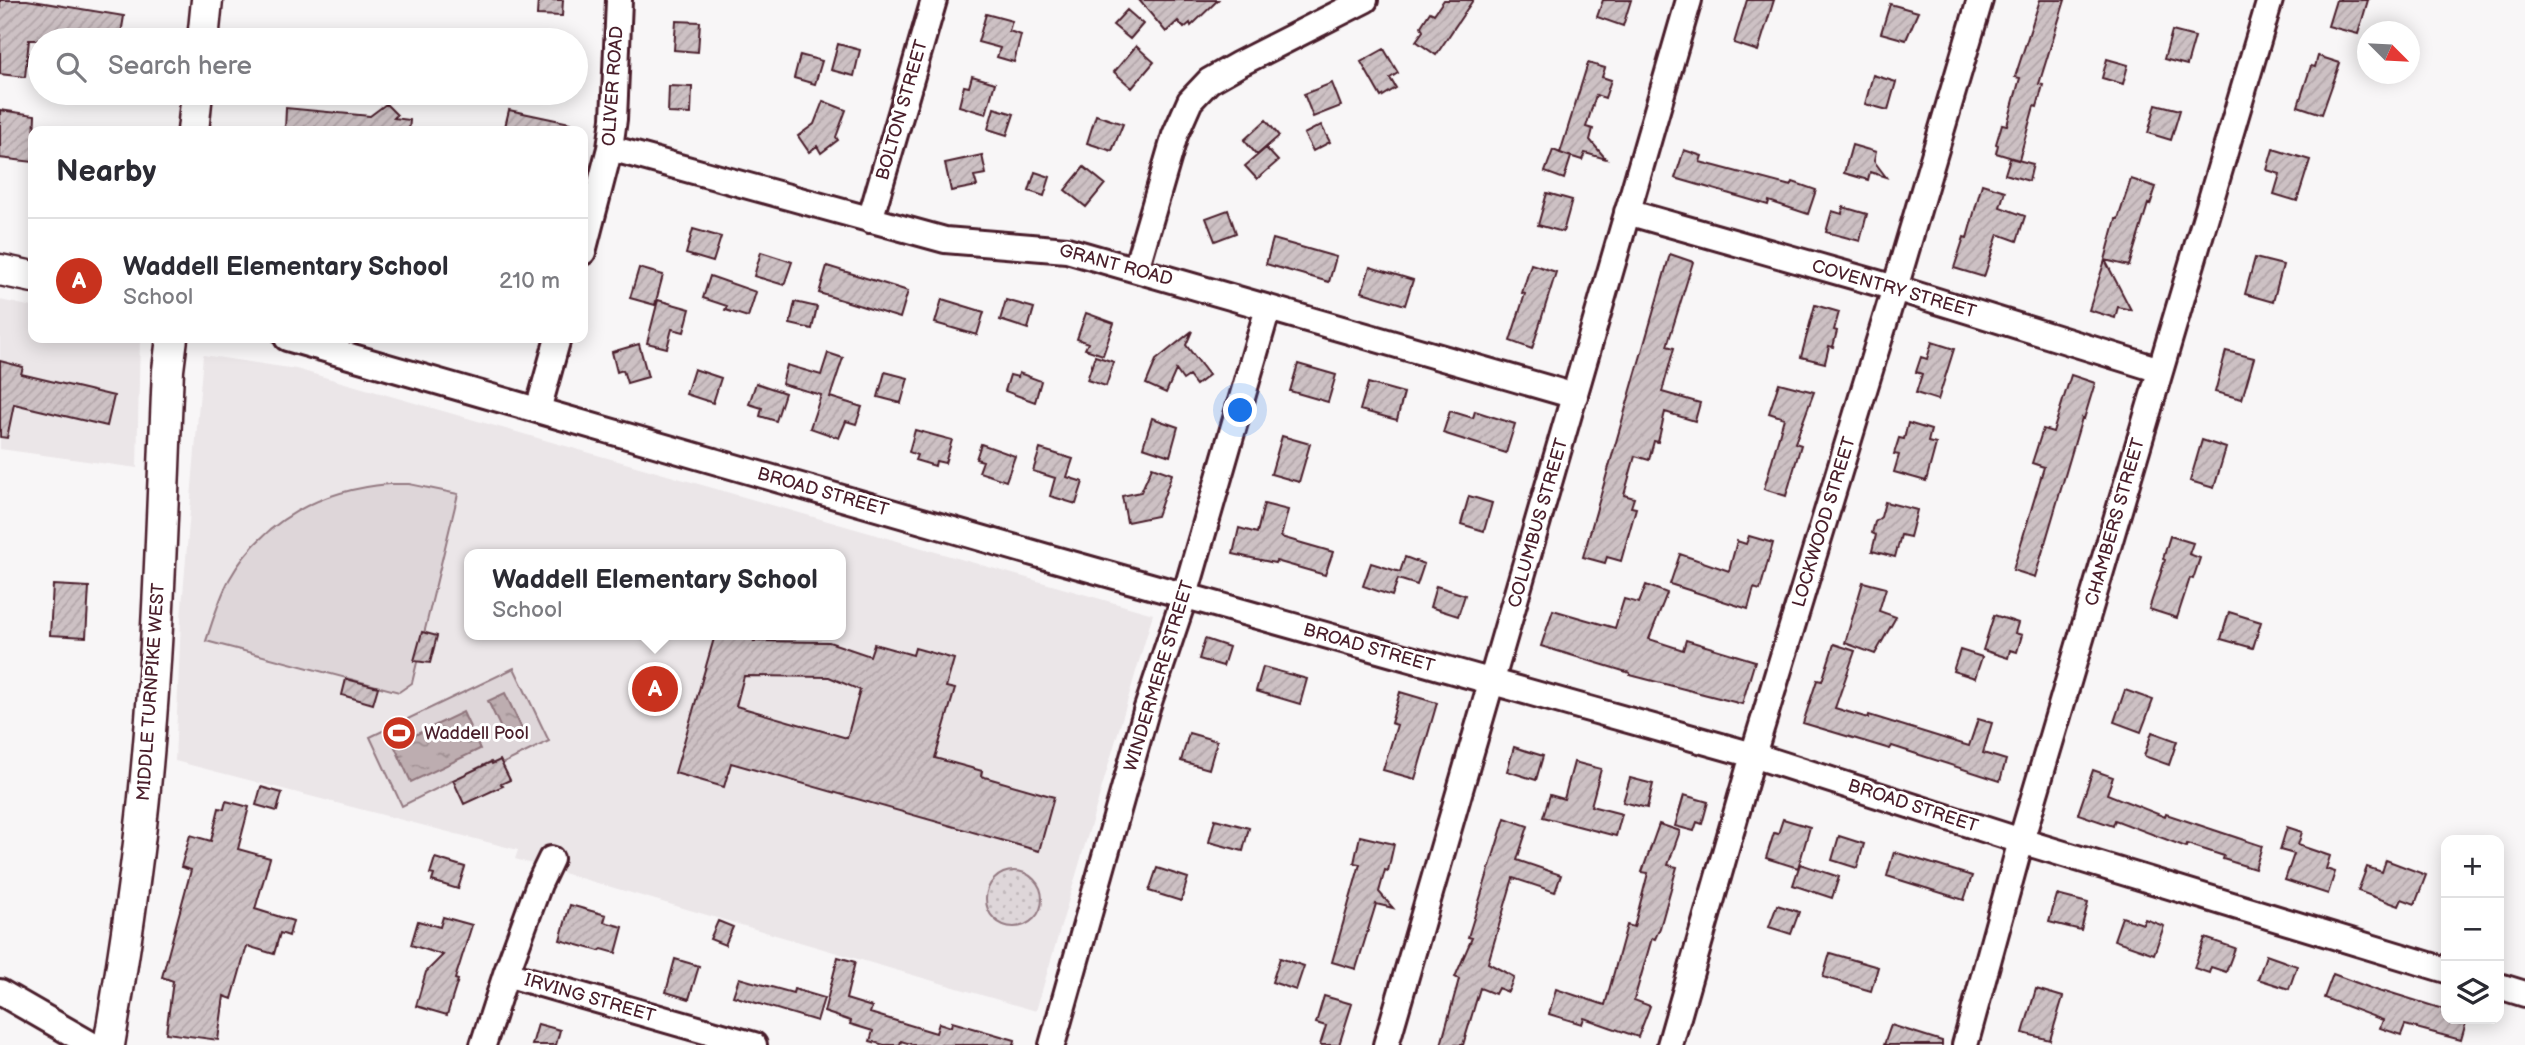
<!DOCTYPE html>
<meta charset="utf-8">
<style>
:root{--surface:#fff;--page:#f7f7f7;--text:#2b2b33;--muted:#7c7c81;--line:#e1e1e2;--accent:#c8321e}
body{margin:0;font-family:"Balsamiq Sans",sans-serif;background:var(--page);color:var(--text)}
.controls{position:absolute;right:21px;bottom:21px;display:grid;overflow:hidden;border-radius:14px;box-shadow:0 4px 18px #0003}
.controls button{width:63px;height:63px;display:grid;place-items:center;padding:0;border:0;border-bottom:2px solid var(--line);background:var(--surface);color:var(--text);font:35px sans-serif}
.compass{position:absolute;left:2357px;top:21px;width:63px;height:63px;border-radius:50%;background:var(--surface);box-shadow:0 4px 18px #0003;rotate:114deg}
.you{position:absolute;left:1241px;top:411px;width:24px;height:24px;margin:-18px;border:5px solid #fff;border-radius:50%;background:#1a73e8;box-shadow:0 0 0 10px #1a73e833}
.badge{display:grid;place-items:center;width:46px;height:46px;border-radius:50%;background:var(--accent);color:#fff;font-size:23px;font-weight:700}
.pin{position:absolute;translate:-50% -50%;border:4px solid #fff;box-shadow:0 2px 7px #0006}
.popup{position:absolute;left:464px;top:549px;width:382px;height:91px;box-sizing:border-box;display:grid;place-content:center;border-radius:14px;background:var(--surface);filter:drop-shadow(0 2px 5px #0005);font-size:23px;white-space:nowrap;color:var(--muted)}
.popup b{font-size:26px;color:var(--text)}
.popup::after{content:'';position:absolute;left:50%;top:100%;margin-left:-14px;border:14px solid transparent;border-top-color:var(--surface)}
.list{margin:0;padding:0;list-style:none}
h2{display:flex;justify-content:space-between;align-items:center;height:91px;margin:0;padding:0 28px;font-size:30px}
h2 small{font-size:23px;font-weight:400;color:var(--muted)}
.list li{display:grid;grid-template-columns:46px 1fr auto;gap:21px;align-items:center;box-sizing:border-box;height:126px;padding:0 28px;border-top:2px solid var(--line)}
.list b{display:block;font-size:26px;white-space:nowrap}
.list p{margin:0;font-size:23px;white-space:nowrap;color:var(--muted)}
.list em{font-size:23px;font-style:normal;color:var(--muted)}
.icon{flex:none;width:38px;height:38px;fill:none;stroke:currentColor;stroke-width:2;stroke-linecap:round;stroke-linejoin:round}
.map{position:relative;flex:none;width:2525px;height:1045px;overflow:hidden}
.search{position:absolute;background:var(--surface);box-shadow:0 4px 18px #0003;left:28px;top:28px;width:560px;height:77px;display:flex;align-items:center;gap:18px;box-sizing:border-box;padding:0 24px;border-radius:38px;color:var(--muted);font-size:26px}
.panel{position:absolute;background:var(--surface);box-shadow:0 4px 18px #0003;left:28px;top:126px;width:560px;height:217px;border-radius:14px}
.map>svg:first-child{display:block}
</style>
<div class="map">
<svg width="2525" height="1045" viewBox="0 0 2525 1045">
<defs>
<pattern id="park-dots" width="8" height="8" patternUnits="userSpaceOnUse" patternTransform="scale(1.75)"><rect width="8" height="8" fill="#ded6d9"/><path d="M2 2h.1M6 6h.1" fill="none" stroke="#c0b7ba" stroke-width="1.8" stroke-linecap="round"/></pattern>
<pattern id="water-ripples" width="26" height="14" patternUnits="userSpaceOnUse" patternTransform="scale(1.75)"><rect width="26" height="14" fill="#bdadb0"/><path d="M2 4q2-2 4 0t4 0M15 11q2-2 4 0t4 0" fill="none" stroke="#9c8c8f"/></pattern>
<pattern id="building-hatch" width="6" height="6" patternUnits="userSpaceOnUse" patternTransform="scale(1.75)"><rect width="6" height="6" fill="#cdc1c4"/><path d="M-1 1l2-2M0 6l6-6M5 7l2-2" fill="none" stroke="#b2a5a9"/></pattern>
</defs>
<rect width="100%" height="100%" fill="#f8f6f7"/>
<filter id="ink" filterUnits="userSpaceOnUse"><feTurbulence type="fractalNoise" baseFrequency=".0143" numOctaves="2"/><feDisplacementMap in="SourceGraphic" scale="14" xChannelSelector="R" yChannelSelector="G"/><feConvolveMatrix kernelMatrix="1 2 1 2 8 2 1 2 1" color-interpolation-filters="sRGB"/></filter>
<g filter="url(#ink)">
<path fill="#ebe6e8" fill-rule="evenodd" d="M0 300 33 307V338H140L137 468 0 449Z
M203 355 296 369 1153 614 1036 1011 515 859 518 850 175 761 181 618ZM470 554H840V635H470Z"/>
<path fill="#ded6d9" stroke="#947a82" stroke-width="2" d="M389 484H409L458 494 412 683 399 692 206 641C213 620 219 599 229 580 263 519 322 490 389 484Z
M514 668 549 741 502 764H492L490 762 402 806 370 737Z"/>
<path fill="url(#park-dots)" stroke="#947a82" stroke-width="2" d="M986 899a28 28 0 1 1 56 0a28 28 0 1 1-56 0Z"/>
<path fill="url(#water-ripples)" stroke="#8f747b" stroke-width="2" d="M505 693 522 729 505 737 488 701Z
M463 712 480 749 411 782 394 745Z"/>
<path fill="url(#building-hatch)" stroke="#4a1f2b" stroke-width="2" fill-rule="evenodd" d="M0 0H27L124 16 120 40H29L25 77 0 74Z
M538 0H563L562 16 537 15Z
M1139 0H1218L1191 26 1190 23 1184 28 1178 21 1166 32Z
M1444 0H1473L1436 55 1416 41 1423 31 1421 26 1430 12 1434 14Z
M1603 0H1631L1623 26 1597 17Z
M1747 0H1774L1758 51 1734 43Z
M2040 0H2065L2039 84 2043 85 2037 107 2034 106 2019 160 1996 153 1998 145 1996 144 2002 124 2007 125 2020 78 2015 77Z
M2336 0H2368L2358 34 2328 26Z
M1890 4 1918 12 1906 40 1881 33Z
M1127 10 1143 24 1130 39 1113 25Z
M986 14 1012 21 1009 31 1021 35 1014 62 997 57 1000 48 978 42Z
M676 21 700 22 698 52 674 50Z
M2172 31 2195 37 2187 65 2164 59Z
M838 44 860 50 854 76 831 70Z
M1136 46 1154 62 1132 88 1114 72Z
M1384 49 1398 73 1390 78 1396 88 1381 97 1361 62Z
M800 55 822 61 815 84 794 78Z
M2318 56 2340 63 2322 114 2298 106 2311 66 2315 67Z
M2107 59 2128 65 2123 84 2102 78Z
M1588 63 1605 68 1602 77 1611 80 1605 98 1596 95 1586 127 1593 129 1590 140 1606 159 1585 153 1582 160 1560 153Z
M1873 75 1896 82 1888 110 1865 104Z
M972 76 995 83 986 114 959 106 964 86 969 87Z
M1332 83 1341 106 1313 117 1304 94Z
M669 86 692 87 691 114 668 113Z
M823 101 846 110 836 137 838 140 821 153 817 146 809 152 798 136 814 124Z
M386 104 397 115 394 118 410 120 409 131H285L286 108 370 116Z
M2156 104 2180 110 2171 140 2148 133Z
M994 108 1014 114 1007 135 988 129Z
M0 110 35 115 33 162 0 158Z
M509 110 570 123 569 131H504Z
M1096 115 1123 124 1112 151 1087 143Z
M1266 120 1279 136 1257 155 1244 140Z
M1321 125 1330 142 1313 151 1304 134Z
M1852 145 1876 152 1874 161 1886 177 1870 172 1868 180 1844 173Z
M1266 148 1278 161 1257 179 1245 166Z
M2273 149 2310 160 2297 201 2274 194 2280 174 2267 170Z
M1553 150 1571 157 1564 179 1545 172Z
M1684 150 1702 156 1700 162 1791 186 1793 182 1816 190 1808 214 1769 201 1768 205 1675 178Z
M982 155 986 174 974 176 977 186 951 191 945 163Z
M2010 158 2033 164 2029 181 2005 174Z
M1084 167 1105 184 1086 207 1065 190Z
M1035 172 1050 177 1044 196 1029 191Z
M2131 179 2156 187 2150 205 2148 204 2129 266 2105 260 2116 219H2118Z
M1982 184 2005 191 2000 207 2025 216 2017 241 1998 234 1984 277 1954 268 1964 237 1967 238Z
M1547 193 1572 200 1563 232 1538 225Z
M1843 207 1867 214 1860 241 1826 232 1832 211 1842 214Z
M1228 210 1236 233 1215 241 1206 218Z
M693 229 721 237 713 262 686 254Z
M1273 239 1336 257 1329 282 1266 264Z
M761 252 792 262 784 285 754 276Z
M1670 254 1693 262 1667 346 1674 348 1662 392 1700 403 1695 421 1665 412 1658 442 1654 441 1649 460 1635 456 1624 495 1634 498 1631 507 1636 508 1621 561 1607 557 1605 563 1583 557Z
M2255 258 2283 265 2273 302 2245 294Z
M2105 260 2131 310 2118 307 2115 318 2089 310Z
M1531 264 1556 272 1532 349 1510 341 1525 294 1522 293Z
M827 266 908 291 900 318 819 293Z
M1370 267 1413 280 1405 305 1362 292Z
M639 268 663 275 655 305 630 298Z
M710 276 756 292 748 317 725 310 727 306 703 298Z
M942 299 984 312 977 335 935 323Z
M658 300 690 309 684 332 672 329 667 348 647 343Z
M1006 300 1034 308 1028 329 1000 320Z
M795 302 817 307 812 329 790 324Z
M1815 305 1839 312 1834 330 1837 331 1833 347 1829 346 1825 363 1801 357Z
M1086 313 1114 323 1103 355 1085 349 1088 343 1077 339Z
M1192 331 1186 345 1209 375 1196 385 1189 376 1183 380 1176 370 1166 393 1146 384 1156 360Z
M1932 342 1954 349 1938 400 1916 393 1922 374 1916 372 1921 357 1927 359Z
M639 344 648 377 627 383 623 370 617 372 612 352Z
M2226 351 2254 358 2242 399 2215 392Z
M828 353 843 358 830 397 862 407 856 424 846 421 839 438 810 428 821 395 782 384 787 365 821 375Z
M1095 356 1114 362 1106 386 1087 380Z
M0 361 23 367 21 374 114 396 107 426 14 404 7 438 0 437Z
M1298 364 1336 375 1328 402 1290 391Z
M694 369 721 378 713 403 686 394Z
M885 372 908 378 901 403 878 397Z
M1019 373 1041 381 1035 402 1005 391 1010 375 1018 377Z
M2071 375 2095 383 2084 419 2082 418 2035 577 2013 570 2044 467 2032 463 2043 429 2053 432Z
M756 383 785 393 776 421 760 416 762 408 749 404Z
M1368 383 1404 393 1397 420 1360 410Z
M1779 383 1814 392 1795 443 1801 445 1786 496 1764 489 1784 418 1769 413Z
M1450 411 1473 418 1475 411 1515 424 1506 453 1443 433Z
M1152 418 1178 427 1170 456 1143 447Z
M1908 423 1931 430 1928 442 1936 444 1926 481 1894 472 1899 455 1894 454 1899 438 1904 439Z
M915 430 952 440 945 463 936 461 935 466 915 460 917 455 909 452Z
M1282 436 1310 444 1299 482 1271 474Z
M2202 440 2226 448 2214 488 2190 481Z
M981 444 1015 456 1006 481 979 472 983 461 976 459Z
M1040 449 1073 459 1067 477 1083 482 1076 504 1050 496 1055 478 1033 471Z
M1152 467 1172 474 1157 516 1127 522 1122 496 1141 492Z
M1469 496 1492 503 1484 531 1461 524Z
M1885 502 1917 510 1910 537 1901 535 1895 557 1872 551 1876 535 1872 533 1875 522 1881 517Z
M1264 504 1288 510 1281 537 1333 552 1325 575 1276 561 1275 563 1233 554 1239 528 1257 533Z
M1749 536 1773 543 1760 590 1754 588 1748 609 1670 584 1680 554 1729 571 1737 541 1746 544Z
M2170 536 2193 543 2189 554 2200 558 2193 579 2190 578 2177 618 2149 609 2165 560 2163 559Z
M1405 557 1424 564 1417 585 1398 579 1392 596 1363 586 1371 563 1400 572Z
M1863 582 1886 588 1879 611 1896 617 1875 654 1845 643Z
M53 585 89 587 86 637 50 635Z
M1646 585 1667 593 1649 639 1683 650 1686 640 1755 661 1742 704 1630 675V673L1541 646 1553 610 1615 628 1624 599 1639 603Z
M1436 586 1465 595 1458 616 1430 607Z
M2229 612 2261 622 2253 648 2221 639Z
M1994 615 2018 623 2015 633 2022 635 2017 652 2010 650 2008 658 1983 650Z
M422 632 437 636 430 663 414 661Z
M715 635H756L754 641 829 642 870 656 874 644 913 655 915 648 954 659 946 687 955 689 935 758 982 771 981 776 1054 797 1039 851 731 763 724 787 675 773ZM744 676 829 677 860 690 847 738 736 706Z
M1205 639 1229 647 1223 666 1199 659Z
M1834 644 1855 651 1835 708 1868 718 1869 715 1969 746 1978 719 1992 723 1983 753 2006 760 2000 781 1892 746 1890 749 1803 723 1817 680 1822 681Z
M1960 650 1982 657 1975 678 1953 671Z
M1263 667 1307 679 1300 704 1256 691Z
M346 679 378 687 373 704 342 695Z
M2125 690 2153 700 2141 732 2114 722Z
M1400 692 1437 703 1415 779 1383 770 1397 725 1391 723Z
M2152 732 2177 741 2169 765 2144 756Z
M1189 733 1217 741 1209 769 1181 761Z
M1514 747 1543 756 1536 780 1507 771Z
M500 760 510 780 501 784 503 786 464 804 453 780 491 762 492 764Z
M1574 762 1601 769 1591 806 1622 814 1616 836 1543 817 1550 795 1564 799Z
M2093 770 2113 777 2107 794 2165 817 2166 814 2262 846 2255 869 2223 859 2224 856 2187 844 2186 847 2115 820 2113 826 2078 814Z
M1630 778 1653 784 1647 808 1623 802Z
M261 787 282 793 277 811 256 805Z
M1684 795 1708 802 1702 824 1697 822 1694 831 1675 826Z
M226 801 249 807 238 849 270 858 255 909 293 921 289 936 280 933 274 954 247 946 232 999 224 996 218 1040 166 1033 173 981 162 977 191 870 181 867 190 835 211 841 219 808 224 809Z
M1505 818 1528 826 1517 860 1561 875 1555 892 1513 878 1488 963 1514 977 1508 992 1498 988 1495 994 1480 988 1463 1045H1441L1459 979 1455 977 1472 938 1468 937Z
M1215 819 1249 828 1243 851 1209 842Z
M1783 819 1810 827 1798 868 1766 858 1774 833 1778 834Z
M1659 824 1680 831 1668 865 1677 867 1660 928 1655 939 1652 938 1634 1000 1650 1006 1638 1037 1584 1018 1582 1024 1549 1014 1556 989 1605 1005 1627 925 1634 927 1648 873 1642 872Z
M2287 827 2302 832 2298 845 2330 856 2326 869 2335 872 2328 894 2285 880 2294 854 2280 850Z
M1360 836 1394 844 1388 871 1385 870 1379 892 1393 908 1376 904 1356 969 1332 962 1360 864 1354 863Z
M1839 836 1864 844 1857 868 1832 860Z
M1894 852 1972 876 1964 900 1887 876Z
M435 858 465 867 458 889 432 881 434 875 430 874Z
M2386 860 2426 875 2415 904 2402 899 2399 906 2358 891 2367 867 2382 872Z
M1800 864 1839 877 1832 898 1793 885Z
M1157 868 1188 878 1181 901 1149 891Z
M2057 895 2088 903 2081 930 2049 922Z
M570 905 606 915 604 922 623 927 616 953 602 949 599 951 560 940Z
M1777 905 1799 912 1791 934 1769 927Z
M443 917 472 925 455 979 458 980 447 1015 416 1006 426 972 443 955 411 945 418 921 440 927Z
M2122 917 2143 924 2145 919 2164 926 2154 954 2114 940Z
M718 921 733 927 725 945 710 939Z
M2205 938 2235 948 2226 972 2211 967 2209 973 2194 968Z
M1830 953 1878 967 1871 991 1823 977Z
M2266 955 2297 966 2289 989 2258 979Z
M838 957 855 962 846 999 872 1007 870 1013 936 1033 939 1023 951 1027 952 1022 1015 1040 1014 1045H914L901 1041 900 1045H884L870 1041 873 1031 850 1024 851 1021 824 1012Z
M1280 958 1304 966 1296 990 1272 982Z
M675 959 699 966 689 999 666 992Z
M2333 974 2384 993 2385 991 2446 1010V1019H2467L2461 1040 2405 1025 2401 1035 2380 1028 2383 1020 2324 998Z
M739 978 793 993 794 989 824 998 817 1021 733 996Z
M2036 989 2063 997 2050 1040 2023 1033Z
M1324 996 1352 1004 1339 1045H1320L1326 1026 1316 1023Z
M538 1024 560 1030 556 1045H532Z
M1891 1025 1942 1041V1045H1884Z"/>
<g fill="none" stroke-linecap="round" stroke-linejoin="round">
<g stroke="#4a1f2b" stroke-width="30">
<path id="minor" d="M610 148 945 240 1067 250 1575 396
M1627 212 1895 288 2160 370
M870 220 934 0
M583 252 610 148 614 119 619 0
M1136 269 1175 135 1190 101 1209 81 1239 64 1365 0
M287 338 1047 557 1753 755 2021 841 2446 970
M538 410 558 338
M506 974 754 1045
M2499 986 2525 994
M0 992 92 1045
M483 1045 506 974 539 884 551 859
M1052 1045 1146 711 1185 595 1268 308
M1386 1045 1689 0
M1670 1045 1753 755 1895 288 1980 0
M1965 1045 2021 841 2270 0"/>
</g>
<g stroke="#4a1f2b" stroke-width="35">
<path id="major" d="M203 40 207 0
M193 131 197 93
M0 270 33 277
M109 1045C124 956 138 867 146 777 159 642 162 506 168 370L172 338"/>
</g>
<use href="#minor" stroke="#fff" stroke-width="24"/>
<use href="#major" stroke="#fff" stroke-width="30"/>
</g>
</g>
<defs>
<g id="stadium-disc" transform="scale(1.75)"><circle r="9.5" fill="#c8321e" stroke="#fff"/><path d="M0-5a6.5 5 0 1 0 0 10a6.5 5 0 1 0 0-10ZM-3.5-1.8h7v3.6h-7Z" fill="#fff"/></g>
</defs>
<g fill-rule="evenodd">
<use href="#stadium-disc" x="399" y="733"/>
</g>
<g text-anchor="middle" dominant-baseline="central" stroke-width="6" stroke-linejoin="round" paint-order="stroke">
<g font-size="18" fill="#4a1f2b" stroke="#fff">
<text transform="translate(613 86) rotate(-86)">OLIVER ROAD</text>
<text transform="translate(902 110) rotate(-74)">BOLTON STREET</text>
<text transform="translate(1116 265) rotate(15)">GRANT ROAD</text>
<text transform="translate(1894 289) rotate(16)">COVENTRY STREET</text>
<text transform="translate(823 492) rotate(16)">BROAD STREET</text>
<text transform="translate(1824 522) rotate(-73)">LOCKWOOD STREET</text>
<text transform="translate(2115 522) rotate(-74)">CHAMBERS STREET</text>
<text transform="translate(1538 523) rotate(-74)">COLUMBUS STREET</text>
<text transform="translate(1369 648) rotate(16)">BROAD STREET</text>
<text transform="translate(1159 676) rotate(-73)">WINDERMERE STREET</text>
<text transform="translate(151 692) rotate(-86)">MIDDLE TURNPIKE WEST</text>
<text transform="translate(1913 806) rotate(18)">BROAD STREET</text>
<text transform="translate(590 998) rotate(16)">IRVING STREET</text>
</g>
<g font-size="18" fill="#4a1f2b" stroke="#fff" text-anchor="start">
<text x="424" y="733">Waddell Pool</text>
</g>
</g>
</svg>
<div class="controls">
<button>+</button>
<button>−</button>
<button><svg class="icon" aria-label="layers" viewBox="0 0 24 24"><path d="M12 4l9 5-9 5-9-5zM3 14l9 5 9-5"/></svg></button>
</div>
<svg class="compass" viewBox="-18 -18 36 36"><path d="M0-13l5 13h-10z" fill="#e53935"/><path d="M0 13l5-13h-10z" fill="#7c7c81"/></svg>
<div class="you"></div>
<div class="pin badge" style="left:655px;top:689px">A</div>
<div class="popup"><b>Waddell Elementary School</b>School</div>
<div class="search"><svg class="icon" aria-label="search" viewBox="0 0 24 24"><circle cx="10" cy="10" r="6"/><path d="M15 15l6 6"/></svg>Search here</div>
<section class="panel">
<h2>Nearby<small></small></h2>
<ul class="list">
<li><span class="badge">A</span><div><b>Waddell Elementary School</b><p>School</p></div><em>210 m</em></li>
</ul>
</section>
</div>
